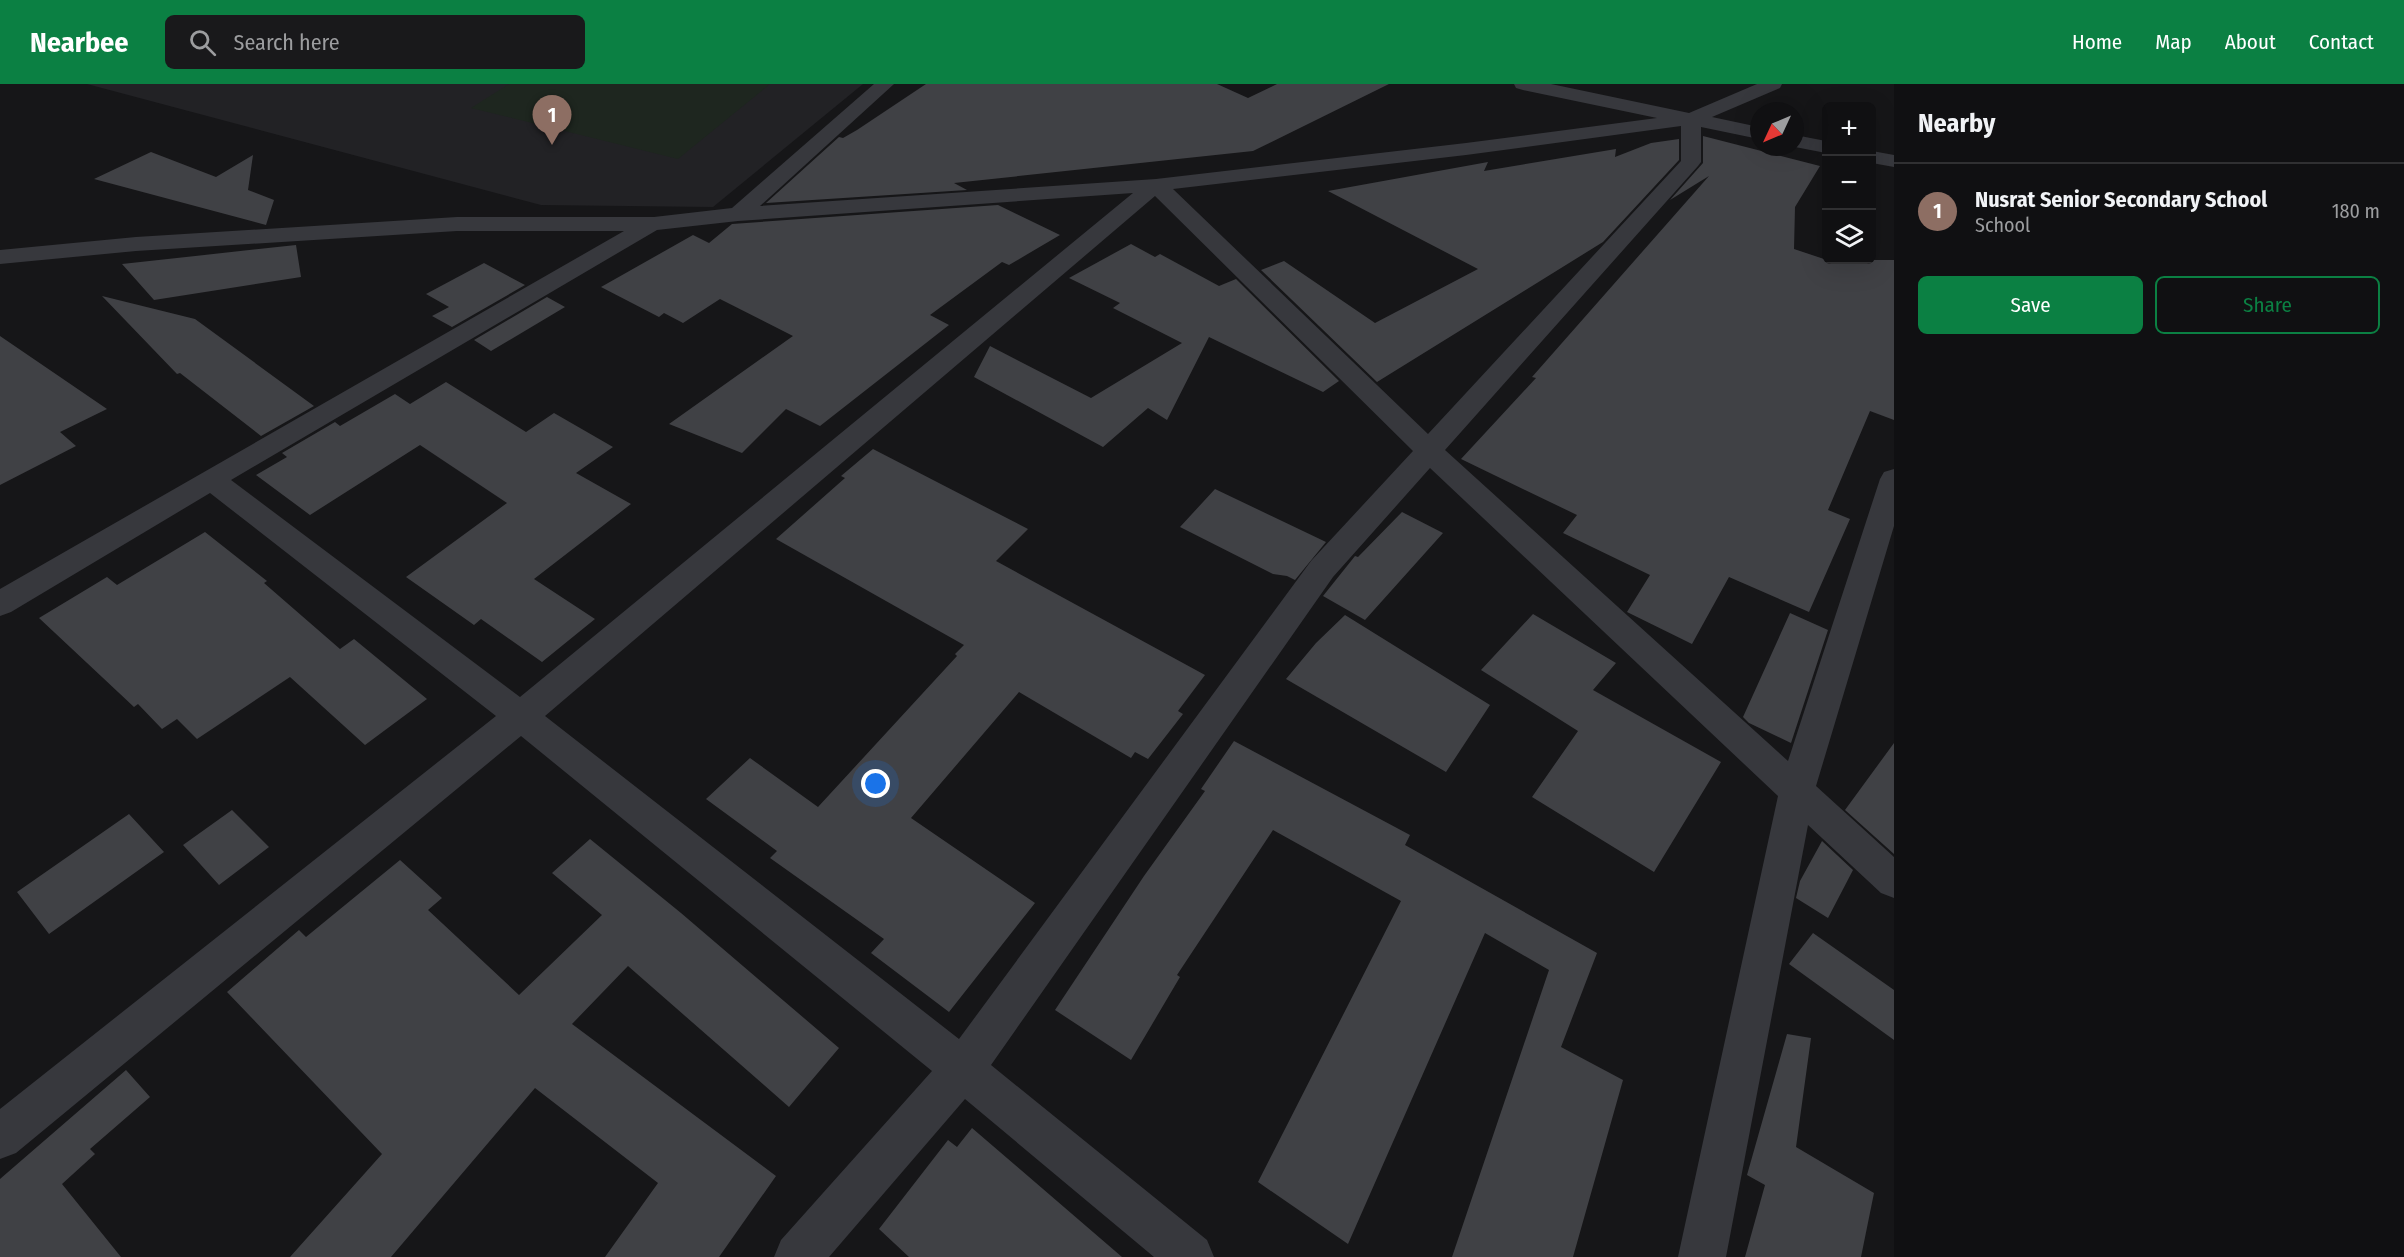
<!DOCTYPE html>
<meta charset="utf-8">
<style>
:root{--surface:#101012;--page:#19191b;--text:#f1f3f6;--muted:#9c9d9f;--line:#303032;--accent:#0b8043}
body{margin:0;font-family:"Fira Sans Condensed",sans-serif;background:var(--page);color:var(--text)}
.controls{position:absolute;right:18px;top:18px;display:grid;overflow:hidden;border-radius:9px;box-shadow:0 6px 24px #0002}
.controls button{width:54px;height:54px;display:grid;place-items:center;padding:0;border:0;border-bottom:2px solid var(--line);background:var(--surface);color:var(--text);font:30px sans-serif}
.compass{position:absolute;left:1750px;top:18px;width:54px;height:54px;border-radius:50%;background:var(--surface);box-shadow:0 6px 24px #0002;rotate:226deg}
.you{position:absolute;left:876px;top:700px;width:21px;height:21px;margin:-15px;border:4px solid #fff;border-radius:50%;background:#1a73e8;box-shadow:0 0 0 9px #1a73e833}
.badge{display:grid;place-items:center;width:39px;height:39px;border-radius:50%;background:var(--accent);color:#fff;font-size:20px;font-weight:700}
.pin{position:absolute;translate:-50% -50px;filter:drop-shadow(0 2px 3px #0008)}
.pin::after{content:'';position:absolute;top:32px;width:21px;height:18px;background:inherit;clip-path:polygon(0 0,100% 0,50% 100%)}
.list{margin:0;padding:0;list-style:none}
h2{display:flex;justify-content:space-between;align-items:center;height:78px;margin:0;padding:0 24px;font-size:26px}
h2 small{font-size:20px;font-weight:400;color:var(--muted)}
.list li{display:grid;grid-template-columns:39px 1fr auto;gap:18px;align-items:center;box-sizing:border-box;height:96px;padding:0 24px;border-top:2px solid var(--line)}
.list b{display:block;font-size:22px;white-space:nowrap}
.list p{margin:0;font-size:20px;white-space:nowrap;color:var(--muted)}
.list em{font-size:20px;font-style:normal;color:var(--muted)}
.actions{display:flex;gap:12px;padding:18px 24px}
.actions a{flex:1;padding:14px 0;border:2px solid var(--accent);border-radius:9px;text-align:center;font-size:21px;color:var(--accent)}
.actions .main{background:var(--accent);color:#fff}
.icon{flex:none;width:33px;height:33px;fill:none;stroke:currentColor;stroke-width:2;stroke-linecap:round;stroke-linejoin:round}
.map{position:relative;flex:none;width:1894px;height:1173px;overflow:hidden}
header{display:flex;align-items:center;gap:36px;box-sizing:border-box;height:84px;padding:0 30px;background:var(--accent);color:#fff}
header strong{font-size:28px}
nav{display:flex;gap:33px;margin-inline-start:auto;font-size:21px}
.search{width:420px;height:54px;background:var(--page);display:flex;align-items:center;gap:15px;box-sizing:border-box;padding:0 21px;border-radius:9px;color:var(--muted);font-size:22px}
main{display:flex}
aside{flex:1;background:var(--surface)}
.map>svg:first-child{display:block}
</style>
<header>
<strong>Nearbee</strong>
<div class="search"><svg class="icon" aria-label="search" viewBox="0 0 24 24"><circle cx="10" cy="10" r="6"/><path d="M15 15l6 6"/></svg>Search here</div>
<nav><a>Home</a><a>Map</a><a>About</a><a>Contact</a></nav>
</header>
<main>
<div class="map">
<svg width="1894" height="1173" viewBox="0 0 1894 1173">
<rect width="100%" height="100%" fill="#161618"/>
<path fill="#222225" d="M87 0H863L713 123 541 121Z"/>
<path fill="#1e261f" d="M509 0H770L678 75 471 24Z"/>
<path fill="#404145" d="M926 0H1217L1248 14 1277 0H1389L1253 67 954 99 967 106 766 119 839 53 843 54 857 46Z
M1703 52 1820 82 1795 123 1794 165 1827 176H1894V336L1870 327 1828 426 1850 435 1809 528 1729 493 1692 560 1627 528 1650 491 1563 449 1577 431 1461 375 1536 294 1532 293 1709 92 1670 116 1703 79Z
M1679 55V76L1603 158 1377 298 1261 186 1284 177 1375 239 1478 185 1328 107 1488 78 1484 87 1616 65 1615 73 1651 59Z
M151 68 216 93 253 71 248 106 274 116 266 141 94 95Z
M998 121 1060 151 1009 181 1002 178 930 231 949 241 820 342 786 325 742 369 669 340 793 252 720 215 683 239 664 229 659 233 601 203 693 151 709 159 732 140Z
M1131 160 1155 173 1160 170 1219 202 1236 195 1339 297 1323 308 1209 253 1167 336 1148 324 1103 363 974 293 990 262 1091 314 1182 259 1113 224 1120 219 1069 194Z
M296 161 301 193 154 216 122 180Z
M484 179 525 201 452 243 432 232 449 223 426 210Z
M102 212 195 235 314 322 261 352 180 289 177 290Z
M547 213 565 223 491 267 474 256Z
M0 252 107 325 60 348 76 362 0 401Z
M446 298 526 348 554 329 613 363 576 389 631 420 534 495 595 535 542 578 481 535 474 541 406 493 507 419 420 361 310 431 256 391 287 373 282 369 335 338 340 342 395 310 410 320Z
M873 365 1028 445 996 477 1205 591 1178 627 1183 630 1148 675 1135 668 1131 674 1019 608 911 734 1035 819 949 928 871 869 884 855 770 774 777 767 706 715 750 674 818 723 957 572 955 570 964 561 776 455 845 394 841 392Z
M1215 405 1326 458 1295 496 1287 492 1273 490 1180 443Z
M1402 428 1443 449 1365 536 1323 512 1355 472 1358 473Z
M205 448 267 497 264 499 340 565 354 555 427 615 365 661 290 593 197 655 177 635 162 645 138 620 134 623 39 534 107 493 117 501Z
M1790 529 1828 546 1791 659 1749 639 1743 633Z
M1533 530 1616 579 1593 606 1721 678 1654 788 1532 713 1578 647 1481 586Z
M1345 531 1490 621 1446 688 1286 595 1316 559Z
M1234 657 1410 751 1405 761 1597 869 1561 963 1623 996 1573 1173H1452L1549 886 1485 849 1348 1160 1258 1098 1401 817 1273 746 1177 891 1180 893 1131 976 1055 926 1144 792 1205 707 1201 705Z
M1894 659V770L1845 726Z
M232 726 269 763 219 801 183 761Z
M129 730 164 768 49 850 17 808Z
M590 755 681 829 839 964 789 1023 628 882 572 940 776 1092 719 1173H605L658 1099 535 1004 391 1173H290L382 1070 227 908 299 846 306 853 400 776 442 814 428 826 519 911 602 831 552 789Z
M1822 757 1853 786 1828 834 1796 814 1800 797Z
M1813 849 1894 906V956L1789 880Z
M1787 950 1811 954 1796 1063 1874 1109 1861 1173H1745L1765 1101 1747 1091Z
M126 986 150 1013 90 1065 95 1070 62 1100 121 1173H0V1095Z
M972 1044 1122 1173H909L879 1145 948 1056 957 1063Z"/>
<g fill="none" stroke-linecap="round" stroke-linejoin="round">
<path fill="#37383d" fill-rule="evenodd" d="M874 0H894L760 122 1156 95 1466 59 1657 34 1523 6 1516 4 1514 0H1551L1689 29 1757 0H1782L1780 4 1712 33 1759 43V55L1701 43V78L1698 82 1445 366 1788 677 1880 395 1884 388 1894 385V442L1816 702 1894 773V814L1881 809 1808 741 1726 1173H1678L1778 712 1430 384 1333 493 991 981 1207 1156 1214 1173H1154L965 1015 829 1173H774L781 1156 932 987 521 652 16 1069 0 1075V1025L496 632 210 409 11 528 0 532V505L624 147H457L136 167 0 180V166L136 153 457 133H654L732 124ZM1681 42V77L1428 350 1173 105 1466 71ZM1133 109 520 613 231 396 657 146 738 137ZM1155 112 1413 367 1311 477 959 955 545 632Z
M1795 51 1826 57V69L1795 63Z
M1872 67 1894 71V83L1872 79Z"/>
</g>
</svg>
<div class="controls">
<button>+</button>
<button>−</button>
<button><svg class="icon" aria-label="layers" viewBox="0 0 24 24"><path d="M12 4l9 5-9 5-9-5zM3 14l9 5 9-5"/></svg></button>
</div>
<svg class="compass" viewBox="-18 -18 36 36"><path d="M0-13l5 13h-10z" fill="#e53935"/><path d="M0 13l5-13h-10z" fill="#9c9d9f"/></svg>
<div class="you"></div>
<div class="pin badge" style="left:552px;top:61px;background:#8d6e63">1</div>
</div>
<aside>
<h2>Nearby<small></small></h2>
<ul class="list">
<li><span class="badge" style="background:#8d6e63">1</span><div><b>Nusrat Senior Secondary School</b><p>School</p></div><em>180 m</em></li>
</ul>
<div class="actions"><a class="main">Save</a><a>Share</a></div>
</aside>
</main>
